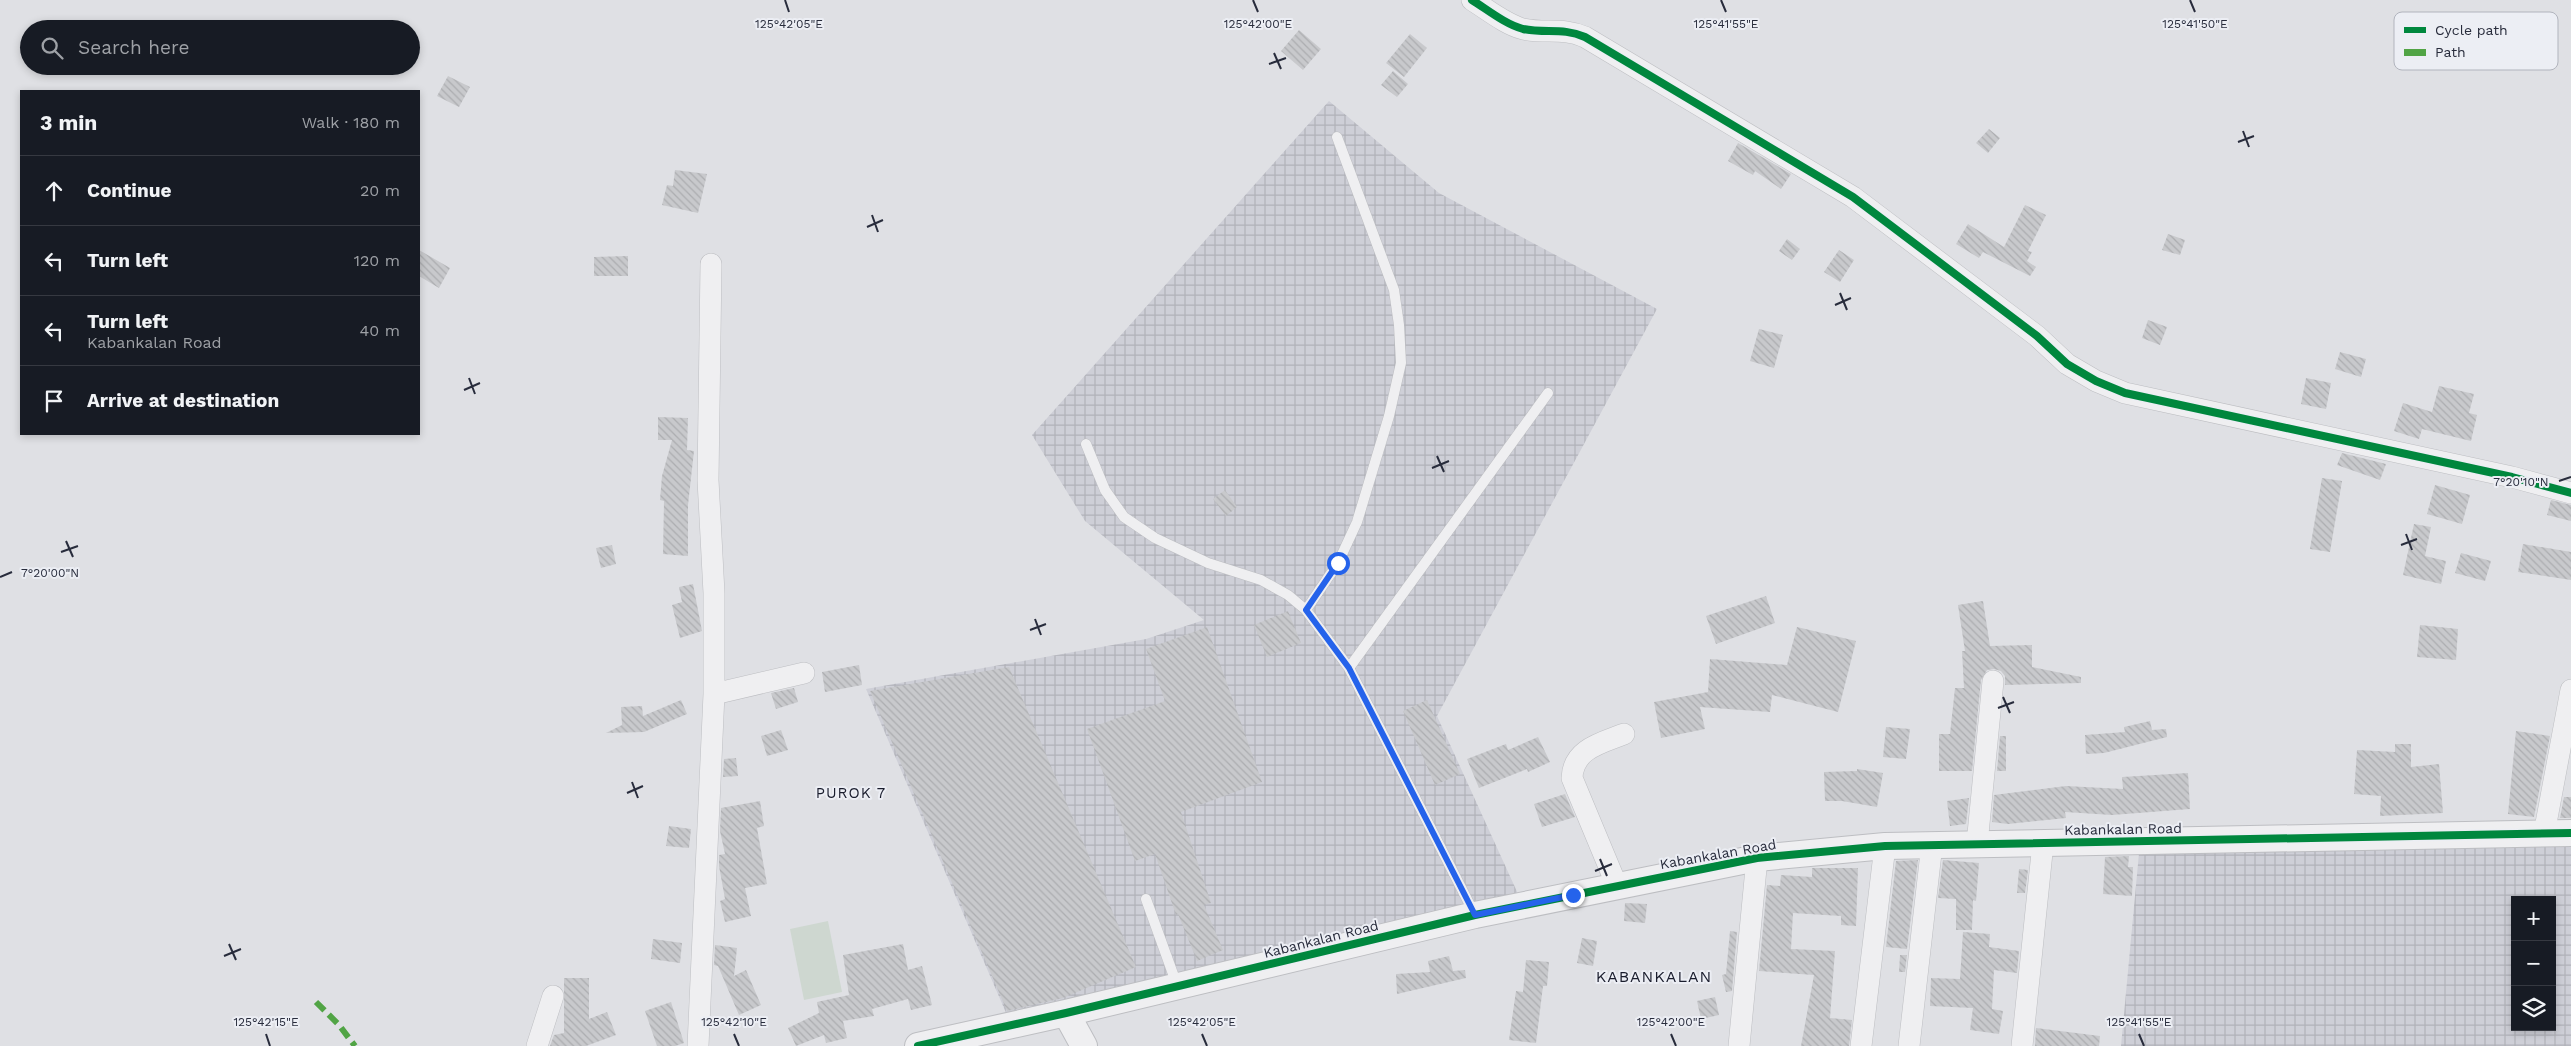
<!DOCTYPE html>
<meta charset="utf-8">
<style>
:root{--surface:#171b24;--page:#20242c;--text:#f1f3f6;--muted:#9ea1a6;--line:#363941}
body{margin:0;font-family:"Work Sans",sans-serif;background:var(--page);color:var(--text)}
.controls{position:absolute;right:15px;bottom:15px;display:grid;overflow:hidden;border-radius:0px;box-shadow:0 2px 8px #0003}
.controls button{width:45px;height:45px;display:grid;place-items:center;padding:0;border:0;border-bottom:1px solid var(--line);background:var(--surface);color:var(--text);font:25px sans-serif}
.stop{position:absolute;width:15px;height:15px;margin:-11px;border:4px solid #2563eb;border-radius:50%;background:#fff}
.stop.end{background:#2563eb;border-color:#fff;box-shadow:0 1px 5px #0008}
.list{margin:0;padding:0;list-style:none}
h2{display:flex;justify-content:space-between;align-items:center;height:65px;margin:0;padding:0 20px;font-size:21px}
h2 small{font-size:16px;font-weight:400;color:var(--muted)}
.list li{display:grid;grid-template-columns:32px 1fr auto;gap:15px;align-items:center;box-sizing:border-box;height:70px;padding:0 20px;border-top:1px solid var(--line)}
.list b{display:block;font-size:19px;white-space:nowrap}
.list p{margin:0;font-size:16px;white-space:nowrap;color:var(--muted)}
.list em{font-size:16px;font-style:normal;color:var(--muted)}
.icon{flex:none;width:28px;height:28px;fill:none;stroke:currentColor;stroke-width:2;stroke-linecap:round;stroke-linejoin:round}
.map{position:relative;flex:none;width:2571px;height:1046px;overflow:hidden}
.search{position:absolute;background:var(--surface);box-shadow:0 2px 8px #0003;left:20px;top:20px;width:400px;height:55px;display:flex;align-items:center;gap:12px;box-sizing:border-box;padding:0 18px;border-radius:28px;color:var(--muted);font-size:19px}
.panel{position:absolute;background:var(--surface);box-shadow:0 2px 8px #0003;left:20px;top:90px;width:400px;height:345px;border-radius:0px}
.map>svg:first-child{display:block}
</style>
<div class="map">
<svg width="2571" height="1046" viewBox="0 0 2571 1046">
<defs>
<pattern id="industrial-grid" width="8" height="8" patternUnits="userSpaceOnUse" patternTransform="scale(1.25)"><rect width="8" height="8" fill="#cecfd7"/><path d="M0 4h8M4 0v8" fill="none" stroke="#b1b2b9"/></pattern>
<pattern id="building-back-hatch" width="6" height="6" patternUnits="userSpaceOnUse" patternTransform="scale(1.25)"><rect width="6" height="6" fill="#c8c9cc"/><path d="M-1 5l2 2M0 0l6 6M5-1l2 2" fill="none" stroke="#acadb0"/></pattern>
</defs>
<rect width="100%" height="100%" fill="#dfe0e4"/>
<path fill="url(#industrial-grid)" fill-rule="evenodd" d="M1329 101 1439 193 1657 309 1437 716 1519 896 1010 1022 866 689 1146 639 1204 620 1085 521 1032 435Z
M2571 841V1046H2121L2139 853ZM2515 900H2552V1027H2515Z"/>
<path fill="#ced7d0" d="M828 921 842 992 804 1000 790 929Z"/>
<path fill="url(#building-back-hatch)" d="M1299 30 1321 49 1303 70 1281 51Z
M1410 34 1427 48 1404 77 1386 63Z
M1393 71 1408 84 1397 97 1381 85Z
M448 76 470 87 459 107 437 96Z
M1989 129 2000 138 1988 153 1976 143Z
M1738 143 1791 174 1781 189 1755 171 1753 175 1728 161Z
M675 170 707 174 698 213 662 205 667 185 673 186Z
M2025 205 2046 215 2028 251 2032 252 2027 261 2036 267 2030 276 1983 252 1979 258 1956 244 1968 224 2004 247Z
M2168 234 2185 240 2180 255 2162 250Z
M1787 239 1800 249 1792 260 1779 251Z
M419 250 450 268 439 288 419 276Z
M1839 250 1854 260 1840 282 1824 272Z
M628 256V276H594V257Z
M2148 320 2167 327 2160 345 2142 338Z
M1759 329 1783 335 1774 368 1750 361Z
M2340 352 2366 359 2361 377 2335 369Z
M2306 378 2331 383 2326 409 2301 404Z
M2439 386 2474 394 2469 413 2477 415 2471 441 2422 429 2419 439 2394 431 2403 403 2432 412Z
M658 417 688 418 687 450 694 451 688 505V556L663 554 664 501 660 500 662 476 672 440H658Z
M2342 453 2386 464 2380 480 2337 465Z
M2322 478 2342 481 2330 552 2310 549Z
M2435 485 2470 495 2462 524 2427 514Z
M1225 490 1237 507 1226 516 1213 499Z
M2551 500 2571 505V521L2547 515Z
M2414 524 2431 527 2425 556 2446 561 2441 584 2403 575Z
M2523 544 2571 552V580L2518 572Z
M612 545 616 564 601 568 596 548Z
M2461 553 2491 561 2485 581 2455 573Z
M693 584 702 631 680 638 672 605 682 602 679 587Z
M1766 596 1775 623 1716 644 1706 616Z
M1983 601 1990 646 2032 645V667L2081 677V683L2005 685V676L2001 671 1994 669 1987 670 1981 680 1972 771H1939V734H1950L1955 688H1964L1962 651H1965L1958 605Z
M1288 611 1301 643 1267 657 1254 625Z
M2420 625 2458 629 2456 660 2417 657Z
M1207 627 1262 782 1181 812 1211 903 1204 905 1223 950 1197 961 1178 914 1176 915 1155 854 1135 861 1087 729 1165 701 1146 649Z
M1797 627 1856 641 1838 712 1772 695 1770 712 1700 707 1705 729 1661 738 1654 702 1708 692 1710 659 1787 665Z
M859 665 862 685 825 692 822 672Z
M1009 667 1136 967 1063 998 1007 1011 870 691Z
M794 688 798 702 776 709 771 693Z
M681 700 687 714 644 732 606 733 622 725 621 707 642 706 643 716Z
M1427 700 1460 774 1435 785 1403 711Z
M2150 721 2152 730 2166 729 2167 737 2104 753 2086 754 2085 735 2125 732 2124 727Z
M1886 727 1910 729 1906 759 1883 757Z
M781 730 788 750 767 756 761 736Z
M2516 731 2550 736 2534 817 2508 814Z
M2000 736H2006V771H1997Z
M1538 737 1550 762 1528 772 1527 769 1479 788 1467 759 1506 744 1508 750Z
M2395 744H2411V767L2439 764 2443 813 2380 816 2381 796 2354 794 2357 750 2395 752Z
M736 758 738 776 723 777 724 759Z
M1857 769 1883 773 1877 807 1842 801H1825L1824 772 1857 771Z
M2188 773 2190 809 2112 815 2065 812 2066 818 2008 824 1992 822 1994 795 2066 786 2123 789 2122 777Z
M1565 794 1575 817 1542 827 1534 804Z
M2564 797H2571V818H2560Z
M1969 798 1966 824 1950 826 1947 801Z
M760 801 764 826 757 828 767 884 745 888 751 916 725 922 720 901 725 899 719 866V855L725 854 720 831 721 808Z
M669 826 691 829 689 848 666 846Z
M2129 856 2128 867H2133L2132 896 2103 894 2105 857Z
M1918 860 1907 949 1886 947 1896 861Z
M1943 860 1979 863 1976 901 1973 900 1972 930H1956V899L1938 898Z
M1812 868H1858L1856 926 1841 925V916L1793 913 1791 949 1835 951 1830 1018 1852 1020 1849 1046H1801L1814 975 1759 971 1767 885 1780 886 1781 875 1812 877Z
M2019 869 2028 870 2025 893H2017Z
M1625 903 1647 904 1645 923 1624 921Z
M1730 931 1737 932 1732 991 1726 992 1722 975 1726 974Z
M1963 932 1990 934 1989 947 2019 951 2017 973 1994 970 1992 1009 2003 1011 1999 1034 1970 1030 1973 1008 1930 1006 1931 978 1960 979Z
M1582 938 1597 941 1593 966 1577 963Z
M653 939 682 943 680 963 651 959Z
M903 944 908 970 922 966 932 1005 911 1010 908 999 872 1009 874 1016 843 1021 847 1038 826 1043 824 1035 796 1046 788 1028 819 1013 817 1002 849 995 843 955Z
M715 945 737 948 734 976 746 970 761 1005 739 1015 718 966 714 965Z
M1900 955H1907L1905 972H1899Z
M1449 956 1453 971 1465 970 1466 978 1397 994 1396 974 1430 972 1428 961Z
M1526 960 1549 962 1547 986H1543L1536 1043 1509 1040 1516 991 1523 992Z
M564 978H589V1019L607 1012 616 1035 586 1046H550L554 1035 564 1033Z
M1715 997 1719 1015 1701 1019 1697 1001Z
M671 1002 684 1043 675 1046H657L645 1011Z
M2036 1028 2100 1036 2099 1046H2035Z"/>
<g fill="none" stroke-linecap="round" stroke-linejoin="round">
<g stroke="#bdbec2" stroke-width="11">
<path id="service" d="M1086 444 1105 490 1124 517 1155 538 1208 563 1261 580 1288 595 1306 610 1349 668 1475 915
M1306 610 1338 563 1357 522 1389 416 1401 363 1399 325 1394 290 1337 137
M1349 668 1548 393
M1146 899 1177 985"/>
</g>
<g stroke="#bdbec2" stroke-width="22">
<path id="minor" d="M1472 0C1488 10 1505 24 1523 29 1546 34 1562 27 1585 37L1853 197 2037 336 2067 364 2096 381 2125 393 2512 477 2571 493
M714 694 804 673
M2544 834 2571 690
M1977 844 1993 681
M1617 886 1572 778C1573 749 1601 743 1624 734
M537 1046 553 996
M698 1046 714 694V593L708 480 711 264
M1739 1046 1757 858
M1861 1046 1885 846
M1909 1046 1932 844
M2022 1046 2043 843"/>
</g>
<g stroke="#bdbec2" stroke-width="28">
<path id="tertiary" d="M1066 1013 1084 1046
M918 1046 1066 1013 1475 915 1757 858 1885 846 2571 833"/>
</g>
<use href="#service" stroke="#efeff1" stroke-width="10"/>
<use href="#minor" stroke="#efeff1" stroke-width="21"/>
<use href="#tertiary" stroke="#efeff1" stroke-width="26"/>
<path stroke="#51a445" stroke-width="6" stroke-dasharray="12 6" stroke-linecap="butt" d="M316 1002 339 1025 355 1046"/>
<g stroke="#eceef4" stroke-width="11">
<path id="cycleway" d="M1472 0C1488 10 1505 24 1523 29 1546 34 1562 27 1585 37L1853 197 2037 336 2067 364 2096 381 2125 393 2512 477 2571 493
M918 1046 1066 1013 1475 915 1757 858 1885 846 2571 833"/>
</g>
<use href="#cycleway" stroke="#00873e" stroke-width="8"/>
</g>
<g fill="none" stroke-linecap="round" stroke-linejoin="round">
<path stroke="#2563eb" stroke-width="6" d="M1338 563 1306 610 1349 668 1475 915 1573 895"/>
</g>
<path fill="none" stroke="#282c3c" stroke-width="2" d="M785 0 789 12M1253 0 1258 12M1721 0 1726 12M2190 0 2195 12M1274 53 1281 69M1269 64 1286 58M2243 131 2249 147M2238 142 2254 136M872 215 878 232M867 227 883 220M1840 293 1847 310M1835 305 1851 298M469 378 475 394M464 390 480 383M1437 456 1444 472M1432 468 1449 461M2559 481 2571 477M2406 534 2412 550M66 541 73 557M2401 545 2417 539M61 552 78 546M0 577 12 572M1035 619 1041 635M1030 630 1046 624M2003 697 2010 713M1998 708 2014 702M632 782 638 798M627 793 643 786M1600 859 1607 876M1595 871 1612 864M229 944 236 960M224 956 241 949M266 1034 270 1046M734 1034 739 1046M1202 1034 1207 1046M1671 1034 1676 1046M2139 1034 2144 1046"/>
<g text-anchor="middle" dominant-baseline="central" stroke-width="4" stroke-linejoin="round" paint-order="stroke">
<g font-size="14" fill="#282c3c" stroke="#eceef4">
<text transform="translate(2123 829) rotate(-1)">Kabankalan Road</text>
<text transform="translate(1718 854) rotate(-10)">Kabankalan Road</text>
<text transform="translate(1321 939) rotate(-14)">Kabankalan Road</text>
</g>
<g font-size="15" letter-spacing="1" fill="#1a1d2d" stroke="#eceef4">
<text x="851" y="793">PUROK 7</text>
</g>
<g font-size="16" letter-spacing="1" fill="#1a1d2d" stroke="#eceef4">
<text x="1654" y="976">KABANKALAN</text>
</g>
</g>
<rect x="2394" y="12" width="164" height="58" rx="8" fill="#eceef4" stroke="#b1b4bd" stroke-width="1"/>
<rect x="2404" y="27" width="22" height="6" fill="#00873e"/>
<rect x="2404" y="49" width="22" height="7" fill="#51a445"/>
<g font-size="14" fill="#282c3c">
<text x="2435" y="35">Cycle path</text>
<text x="2435" y="57">Path</text>
</g>
<g font-size="12" text-anchor="middle" fill="#282c3c" stroke="#eceef4" stroke-width="4" stroke-linejoin="round" paint-order="stroke">
<text x="789" y="28">125°42'05"E</text>
<text x="1258" y="28">125°42'00"E</text>
<text x="1726" y="28">125°41'55"E</text>
<text x="2195" y="28">125°41'50"E</text>
<text x="2521" y="486">7°20'10"N</text>
<text x="50" y="577">7°20'00"N</text>
<text x="266" y="1026">125°42'15"E</text>
<text x="734" y="1026">125°42'10"E</text>
<text x="1202" y="1026">125°42'05"E</text>
<text x="1671" y="1026">125°42'00"E</text>
<text x="2139" y="1026">125°41'55"E</text>
</g>
</svg>
<div class="controls">
<button>+</button>
<button>−</button>
<button><svg class="icon" aria-label="layers" viewBox="0 0 24 24"><path d="M12 4l9 5-9 5-9-5zM3 14l9 5 9-5"/></svg></button>
</div>
<div class="stop" style="left:1338px;top:563px"></div>
<div class="stop end" style="left:1573px;top:895px"></div>
<div class="search"><svg class="icon" aria-label="search" viewBox="0 0 24 24"><circle cx="10" cy="10" r="6"/><path d="M15 15l6 6"/></svg>Search here</div>
<section class="panel">
<h2>3 min<small>Walk · 180 m</small></h2>
<ul class="list">
<li><svg class="icon" aria-label="ahead" viewBox="0 0 24 24"><path d="M12 20V5M6 11l6-6 6 6"/></svg><div><b>Continue</b></div><em>20 m</em></li>
<li><svg class="icon" aria-label="left" viewBox="0 0 24 24"><path d="M17 20v-9H6M10 6l-5 5 5 5"/></svg><div><b>Turn left</b></div><em>120 m</em></li>
<li><svg class="icon" aria-label="left" viewBox="0 0 24 24"><path d="M17 20v-9H6M10 6l-5 5 5 5"/></svg><div><b>Turn left</b><p>Kabankalan Road</p></div><em>40 m</em></li>
<li><svg class="icon" aria-label="arrive" viewBox="0 0 24 24"><path d="M6 21V4h12l-3 4 3 4H6"/></svg><div><b>Arrive at destination</b></div></li>
</ul>
</section>
</div>
